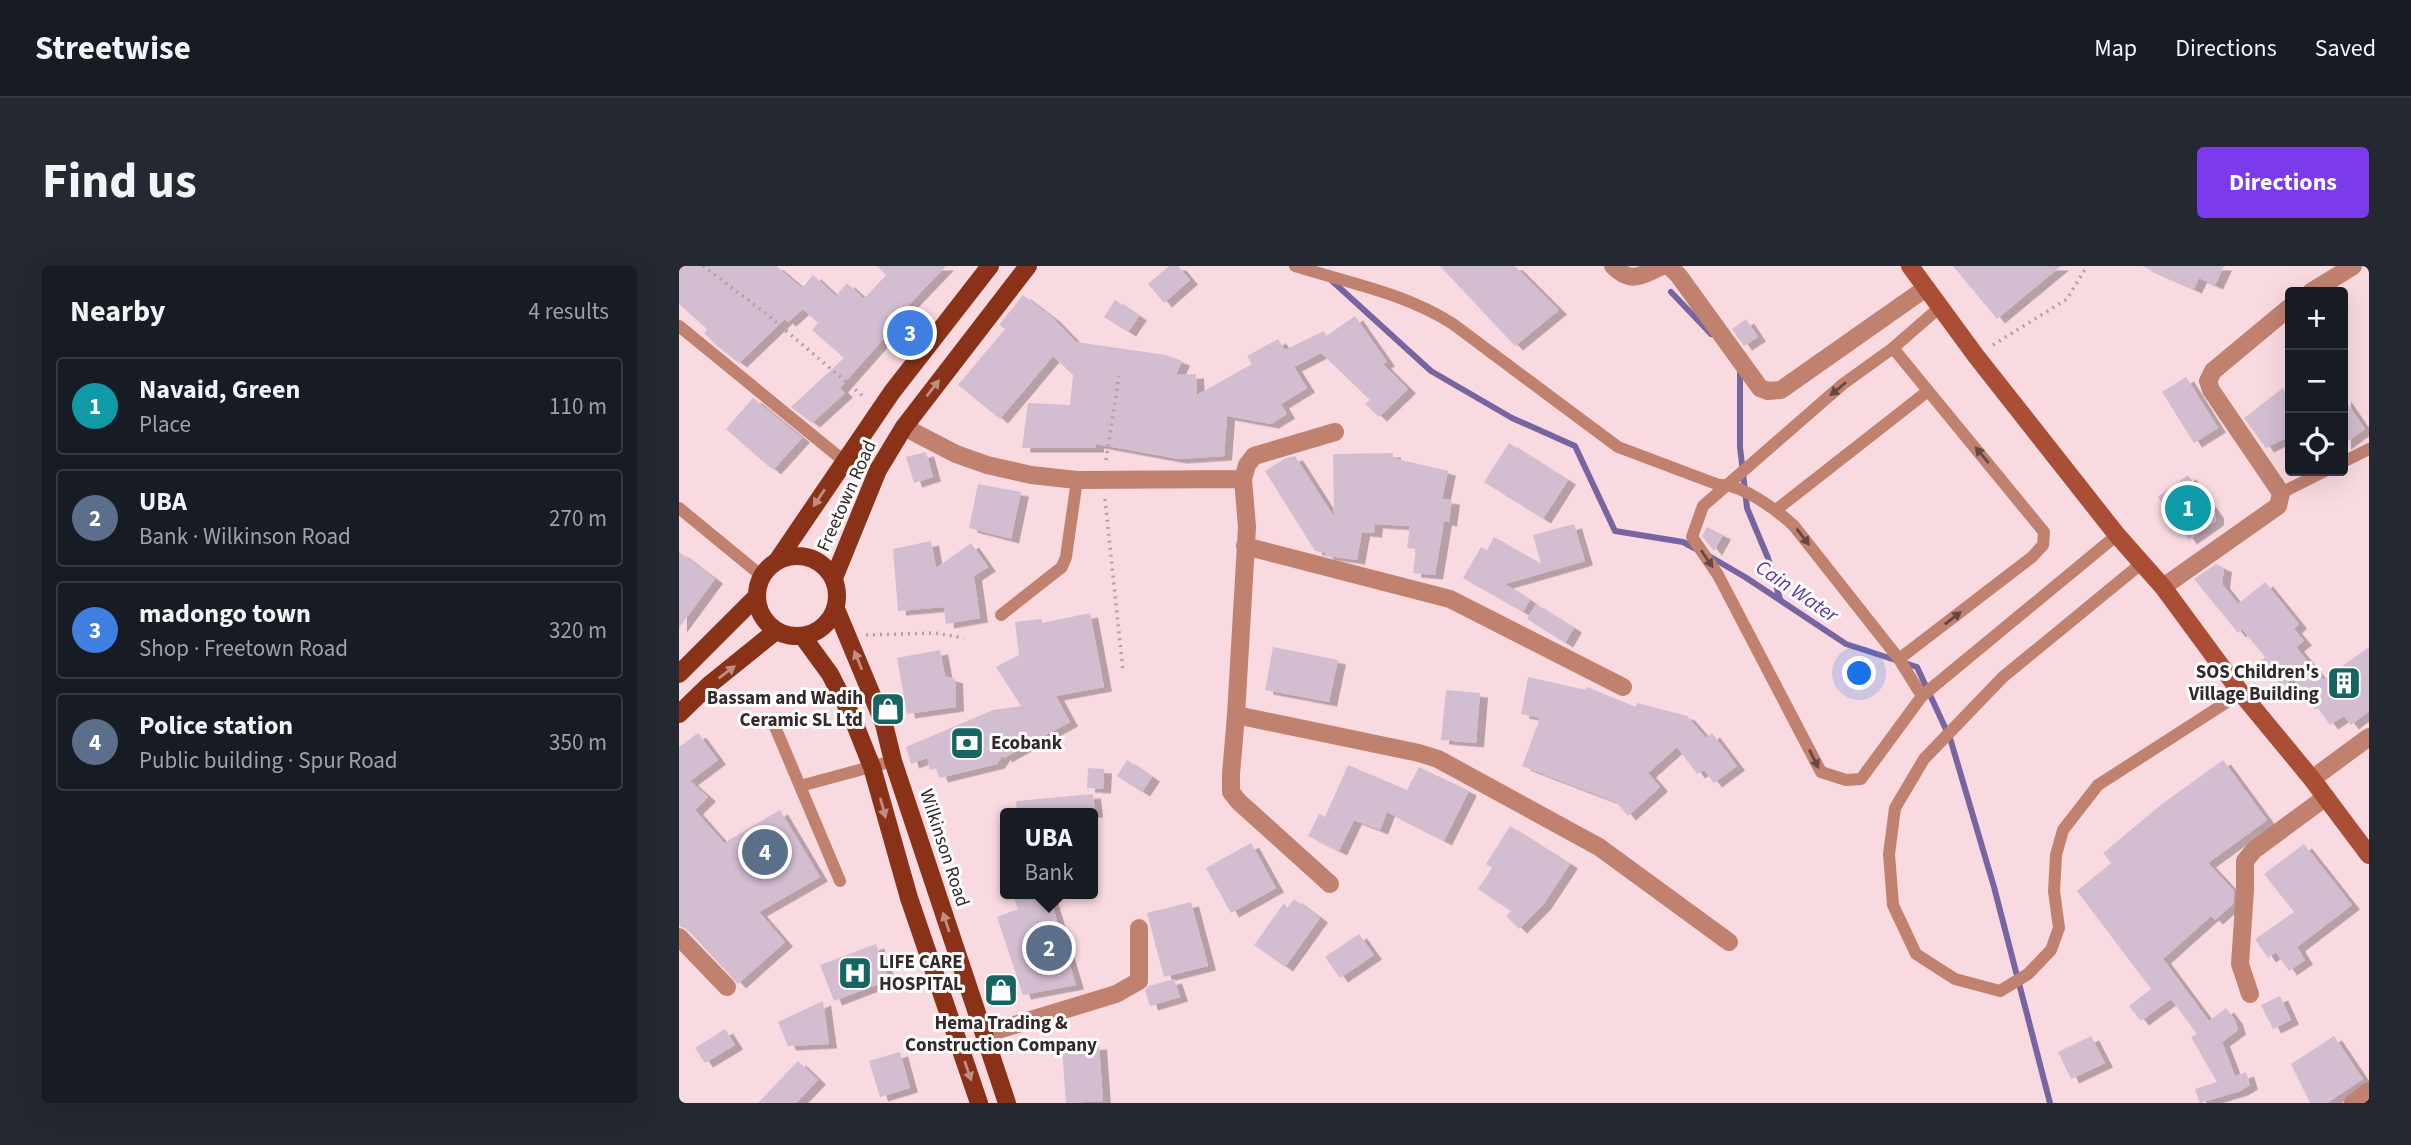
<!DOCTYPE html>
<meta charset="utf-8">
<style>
:root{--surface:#171b24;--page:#242831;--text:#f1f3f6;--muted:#9ea1a6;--line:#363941;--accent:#7c3aed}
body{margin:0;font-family:"Source Sans 3",sans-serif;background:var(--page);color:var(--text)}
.controls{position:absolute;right:21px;top:21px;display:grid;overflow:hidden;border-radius:7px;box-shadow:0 7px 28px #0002}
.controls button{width:63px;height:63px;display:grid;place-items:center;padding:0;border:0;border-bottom:2px solid var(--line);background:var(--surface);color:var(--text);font:35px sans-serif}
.you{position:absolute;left:1181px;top:408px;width:24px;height:24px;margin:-18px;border:5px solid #fff;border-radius:50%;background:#1a73e8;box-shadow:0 0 0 10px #1a73e833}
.badge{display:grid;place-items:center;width:46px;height:46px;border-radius:50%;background:var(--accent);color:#fff;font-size:23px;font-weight:700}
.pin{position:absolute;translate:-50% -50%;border:4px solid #fff;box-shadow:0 2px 7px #0006}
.popup{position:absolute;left:321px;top:542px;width:98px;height:91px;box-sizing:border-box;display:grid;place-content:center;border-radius:7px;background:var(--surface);filter:drop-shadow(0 2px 5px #0005);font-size:23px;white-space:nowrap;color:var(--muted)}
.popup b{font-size:26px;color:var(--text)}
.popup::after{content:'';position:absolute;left:50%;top:100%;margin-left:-14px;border:14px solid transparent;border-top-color:var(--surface)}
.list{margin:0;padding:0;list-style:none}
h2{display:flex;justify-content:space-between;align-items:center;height:91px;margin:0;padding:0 28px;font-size:30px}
h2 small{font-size:23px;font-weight:400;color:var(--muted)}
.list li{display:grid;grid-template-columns:46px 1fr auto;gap:21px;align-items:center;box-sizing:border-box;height:98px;margin:0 14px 14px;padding:0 14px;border:2px solid var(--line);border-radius:7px}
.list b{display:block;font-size:26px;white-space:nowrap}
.list p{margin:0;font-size:23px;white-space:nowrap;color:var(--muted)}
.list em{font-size:23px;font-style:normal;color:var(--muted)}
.icon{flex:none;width:38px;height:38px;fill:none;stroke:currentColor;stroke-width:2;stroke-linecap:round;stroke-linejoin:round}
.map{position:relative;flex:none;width:1690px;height:837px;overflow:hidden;border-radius:7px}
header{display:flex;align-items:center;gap:42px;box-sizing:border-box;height:98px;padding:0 35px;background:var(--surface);border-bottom:2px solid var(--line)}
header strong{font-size:33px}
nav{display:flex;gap:38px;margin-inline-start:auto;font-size:24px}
.intro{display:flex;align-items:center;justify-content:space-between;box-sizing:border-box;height:168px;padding:0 42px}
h1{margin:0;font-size:49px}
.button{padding:18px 32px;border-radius:7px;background:var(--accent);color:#fff;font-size:24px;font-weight:700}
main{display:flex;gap:42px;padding:0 42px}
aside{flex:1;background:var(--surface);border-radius:7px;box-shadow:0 7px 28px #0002}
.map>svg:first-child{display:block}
</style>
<header>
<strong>Streetwise</strong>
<nav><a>Map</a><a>Directions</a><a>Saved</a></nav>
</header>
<div class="intro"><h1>Find us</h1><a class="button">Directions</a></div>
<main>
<aside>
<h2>Nearby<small>4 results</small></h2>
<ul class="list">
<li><span class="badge" style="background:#0f9aa8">1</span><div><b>Navaid, Green</b><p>Place</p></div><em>110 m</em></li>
<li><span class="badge" style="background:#5c6f8a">2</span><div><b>UBA</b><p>Bank · Wilkinson Road</p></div><em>270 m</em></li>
<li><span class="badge" style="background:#3f7fe0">3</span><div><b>madongo town</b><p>Shop · Freetown Road</p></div><em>320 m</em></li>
<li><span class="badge" style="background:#5c6f8a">4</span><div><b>Police station</b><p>Public building · Spur Road</p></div><em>350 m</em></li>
</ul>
</aside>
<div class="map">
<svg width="1690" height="837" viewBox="0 0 1690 837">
<defs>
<filter id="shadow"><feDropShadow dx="8" dy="4.5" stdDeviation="0" flood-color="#0004"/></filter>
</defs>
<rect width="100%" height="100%" fill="#fadae1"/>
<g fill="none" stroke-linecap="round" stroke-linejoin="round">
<path stroke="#7765a2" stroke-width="6" d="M652 14 752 105 833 152 896 180 936 265 1004 276 1017 283
M992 26 1032 68
M1061 102V181L1068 242 1089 292 1101 333
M1030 290 1066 311 1167 378 1238 401 1271 472 1315 621 1371 837"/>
</g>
<path fill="#d2bdd1" filter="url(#shadow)" d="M0 0H97L123 22 134 9 157 30 168 17 185 33 207 9 198 0H267L220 49 223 52 161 122 166 127 133 157 112 141 165 92 133 64 139 57 124 43 109 56 106 53 60 97 37 79 25 67 28 63 0 38Z
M490 0H499L511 14 485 37 469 18Z
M761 0H836L880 44 836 80Z
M1274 0H1382L1318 53Z
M1463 0H1545L1536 19 1520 12 1515 23Z
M344 29 373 51 397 76 487 89 503 95 497 109 517 108 518 129 573 98 568 90 599 73 606 84 645 65 647 70 676 50 708 96 704 98 729 123 700 151 686 138 691 134 642 87 615 101 628 122 602 138 608 148 592 158 548 150 545 190 500 193 417 178V182H343L349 137 391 139 394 109 374 90 321 153 279 119 326 63 320 59Z
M436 34 460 50 449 66 425 51Z
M1067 53 1079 71 1065 80 1053 63Z
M1507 111 1539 162 1515 177 1483 126Z
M1604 122 1611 134V170L1587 182 1565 152Z
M1664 131 1686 163 1664 179Z
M74 132 123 172 94 204 47 163Z
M830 177 889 214 864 253 805 216Z
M247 186 254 211 235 217 227 191Z
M714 187V192L769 205 763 233 773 234 770 256 765 255 756 309 734 307 737 283 728 282 731 260 696 258 695 267 683 266 678 294 649 290 646 289V287L636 285 586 205 607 192 616 190 655 251 654 188Z
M1509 209 1537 248V255L1510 274 1479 231Z
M299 218 342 226 332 273 290 262Z
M895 258 906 295 826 318 851 334 844 346 784 312 802 281 808 284 815 271 862 298 854 269Z
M1028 261 1044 269 1035 285 1023 270Z
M252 275 257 302 292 277 309 301 295 310 301 352 267 358 265 341 219 345 214 283Z
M0 286 36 313 0 362Z
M1537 298 1545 302 1543 318 1559 338 1586 316 1620 358 1615 363 1625 375 1617 381 1644 414 1690 381V445L1672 459 1665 450 1651 459 1639 442 1636 444 1614 412 1603 421 1583 394 1586 391 1563 363 1559 367 1515 313Z
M857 338 895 362 886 377 848 353Z
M411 347 425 421 377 430 391 456 325 492 324 489 318 498 261 512 257 502 251 504 248 492 232 498 227 481 314 444 342 440 317 401 340 389 336 356 363 353V357Z
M594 381 659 394 650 436 586 424Z
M261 384 266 410 276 413 277 441 228 448 218 392Z
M849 411 907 424 908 421 957 441 958 437 1008 450 1027 472 1033 467 1058 500 1035 517 1025 504 1018 508 998 481 969 507 981 521 949 550 937 536 843 500 861 452 842 448Z
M767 424 801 427 797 477 762 474Z
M19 467 39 494 11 515 29 531 16 544 45 577 101 544 141 611 80 646 106 676 59 718 8 663 0 660V481Z
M448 494 473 511 463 526 438 510Z
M1544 494 1588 554 1529 597 1555 625 1554 638 1536 654 1532 650 1484 693 1530 755 1547 742 1556 754 1559 764 1543 776 1556 810 1567 806 1571 819 1561 825 1521 837 1516 823 1538 816 1512 771 1518 768 1492 733 1462 755 1450 740 1472 723 1398 625 1432 597 1424 587 1483 538Z
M669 499 728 524 740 501 790 525 765 575 708 546 701 564 675 554 660 585 629 570 640 548 646 551Z
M409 502 425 503 424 523 408 522Z
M414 528 416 547H338L337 535Z
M831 560 891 598 864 639 840 663 827 650 832 645 799 623 813 602 807 598Z
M572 577 597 622 552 647 527 602Z
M1625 578 1673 639 1618 681 1626 694 1610 705 1597 686 1589 692 1576 673 1615 646 1585 608Z
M333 628H370L397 719 344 729 318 651 339 643Z
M615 633 641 652 606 701 575 679 605 637 608 642Z
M512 636 529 700 485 711 468 647Z
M680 668 695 689 661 712 646 691Z
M197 678 210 714 155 735 141 699Z
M495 713 501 731 471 740 466 724 470 720Z
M1601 730 1612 754 1594 763 1582 739Z
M144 735 150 778 109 780 99 756Z
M46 763 56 779 26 797 16 782Z
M1412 770 1426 797 1392 813 1379 786Z
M1655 770 1684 813 1648 837H1631L1612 798Z
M420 779 424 835 387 837 383 782Z
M221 786 231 822 201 831 190 795Z
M119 795 139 814 117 837H79Z"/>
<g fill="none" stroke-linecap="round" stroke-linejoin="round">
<path stroke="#b79ea3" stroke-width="3.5" stroke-dasharray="2 5" stroke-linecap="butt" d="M24 0 85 46 185 131
M1314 79 1388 33 1408 0
M427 194 440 110
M426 233 444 405
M187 369 256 367 285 372"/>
<path stroke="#c1816f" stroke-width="12" d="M616 0C670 17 726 27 774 58L939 181 1040 219C1062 217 1099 245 1115 260L1220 393 1243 430
M1261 41 1214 82 1164 118 1024 240 1013 271 1039 309 1142 506 1167 514 1182 513 1243 430 1438 269
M0 60 165 195
M1214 82 1365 266 1364 279 1353 291 1220 393
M1664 196 1690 183
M1602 227 1646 205
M0 242 83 310
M1097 244 1249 125
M1463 297 1324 411 1245 493 1216 542 1210 588 1214 639 1237 688 1276 713 1321 725 1349 708 1372 684 1380 662 1375 625 1377 589 1384 564 1419 519 1562 427
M322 349 383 301 387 291 398 214
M94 456 161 615
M121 520 214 495"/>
<path stroke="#c1816f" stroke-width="18" d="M934 0C953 19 962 9 984 0
M990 0 1000 10 1081 122 1089 125 1102 124 1247 22
M1632 26 1674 0
M225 161 277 188 308 199 352 209 398 214 564 213 568 261 557 449 552 508V526L560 536 651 618
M564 213 568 199 575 190 656 166
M566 280 771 333 944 421
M1484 321 1599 240 1602 227 1532 124 1529 115 1534 105 1611 41
M557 449 740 487 759 493 920 581 1050 676
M1633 513 1690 471
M0 671 48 721
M1571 728 1561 698 1566 624V595L1575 584 1647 531
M306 768 437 728 460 715V662
M1674 837 1690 825"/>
<path stroke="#aa4e35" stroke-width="18" d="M1231 0 1297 90 1438 269 1484 321 1562 427 1633 513 1690 589"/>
<path stroke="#8a3218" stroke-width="18" d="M78 330a40 40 0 1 1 80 0a40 40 0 1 1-80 0Z
M98 295 213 126 311 0
M155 312 199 204 225 161 349 0
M157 343 205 458 214 495 328 837
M124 371 151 408 173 451 193 501 230 632 300 837
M0 408 78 330
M0 448 30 419 97 365"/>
</g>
<defs><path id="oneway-solid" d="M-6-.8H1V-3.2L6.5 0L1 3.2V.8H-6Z" transform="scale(1.75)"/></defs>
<g fill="#bf8e80">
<use href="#oneway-solid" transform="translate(254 122) rotate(-52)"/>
<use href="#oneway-solid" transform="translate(140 232) rotate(124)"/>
<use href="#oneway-solid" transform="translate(179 394) rotate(-112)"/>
<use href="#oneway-solid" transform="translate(48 406) rotate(-37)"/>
<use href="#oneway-solid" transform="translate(204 542) rotate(75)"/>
<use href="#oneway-solid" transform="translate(267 656) rotate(-108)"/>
<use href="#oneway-solid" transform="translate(289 805) rotate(71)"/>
</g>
<g fill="#654743">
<use href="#oneway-solid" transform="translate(1159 123) rotate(140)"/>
<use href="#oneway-solid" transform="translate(1303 189) rotate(-130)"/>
<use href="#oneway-solid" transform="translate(1124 271) rotate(52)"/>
<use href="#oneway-solid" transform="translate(1028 293) rotate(56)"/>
<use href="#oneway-solid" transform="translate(1274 352) rotate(-38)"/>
<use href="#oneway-solid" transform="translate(1135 493) rotate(63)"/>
</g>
<defs>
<g id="building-square" transform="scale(1.75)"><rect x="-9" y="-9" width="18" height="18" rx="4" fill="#176562" stroke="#fff"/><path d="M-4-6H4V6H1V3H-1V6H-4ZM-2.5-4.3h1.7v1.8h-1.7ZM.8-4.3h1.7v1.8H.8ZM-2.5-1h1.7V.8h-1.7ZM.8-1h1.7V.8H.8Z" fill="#fff"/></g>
<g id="shop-square" transform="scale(1.75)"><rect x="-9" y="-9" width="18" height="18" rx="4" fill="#176562" stroke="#fff"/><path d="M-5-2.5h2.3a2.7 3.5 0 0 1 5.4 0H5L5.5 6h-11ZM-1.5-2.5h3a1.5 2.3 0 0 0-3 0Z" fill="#fff"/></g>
<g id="bank-square" transform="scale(1.75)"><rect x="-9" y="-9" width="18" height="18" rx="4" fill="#176562" stroke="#fff"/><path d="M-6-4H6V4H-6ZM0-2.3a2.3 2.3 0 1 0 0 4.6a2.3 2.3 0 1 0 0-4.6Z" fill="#fff"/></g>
<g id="hospital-square" transform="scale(1.75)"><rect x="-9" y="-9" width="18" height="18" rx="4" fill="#176562" stroke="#fff"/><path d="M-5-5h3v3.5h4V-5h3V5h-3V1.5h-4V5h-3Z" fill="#fff"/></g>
</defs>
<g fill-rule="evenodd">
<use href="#building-square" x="1665" y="417"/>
<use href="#shop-square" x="209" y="443"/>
<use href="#bank-square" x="288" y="477"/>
<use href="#hospital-square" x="176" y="707"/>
<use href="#shop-square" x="322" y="724"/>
</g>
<g text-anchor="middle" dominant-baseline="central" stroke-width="6" stroke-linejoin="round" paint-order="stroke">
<g font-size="19" fill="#34282b" stroke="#fff">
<text transform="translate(168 230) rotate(-66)">Freetown Road</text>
<text transform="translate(265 582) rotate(72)">Wilkinson Road</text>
</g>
<g font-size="19" font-weight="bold" fill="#34282b" stroke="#fff" text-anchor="end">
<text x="1640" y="406">SOS Children's<tspan x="1640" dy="22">Village Building</tspan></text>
<text x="184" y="432">Bassam and Wadih<tspan x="184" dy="22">Ceramic SL Ltd</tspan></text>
<text x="312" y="477" text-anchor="start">Ecobank</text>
<text x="200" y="696" text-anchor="start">LIFE CARE<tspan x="200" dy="22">HOSPITAL</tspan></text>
<text x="322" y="757" text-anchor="middle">Hema Trading &amp;<tspan x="322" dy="22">Construction Company</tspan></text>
</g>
<g font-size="21" font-style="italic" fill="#5b3aa0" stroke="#fff">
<text transform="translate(1118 325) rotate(34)">Cain Water</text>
</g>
</g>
</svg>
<div class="controls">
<button>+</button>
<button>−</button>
<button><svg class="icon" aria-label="locate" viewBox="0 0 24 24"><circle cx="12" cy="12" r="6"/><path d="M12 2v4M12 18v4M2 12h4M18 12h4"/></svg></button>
</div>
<div class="you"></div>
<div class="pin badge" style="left:1509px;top:242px;background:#0f9aa8">1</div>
<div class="pin badge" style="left:370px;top:682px;background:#5c6f8a">2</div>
<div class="popup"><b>UBA</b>Bank</div>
<div class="pin badge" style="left:231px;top:67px;background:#3f7fe0">3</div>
<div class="pin badge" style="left:86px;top:586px;background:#5c6f8a">4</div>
</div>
</main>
